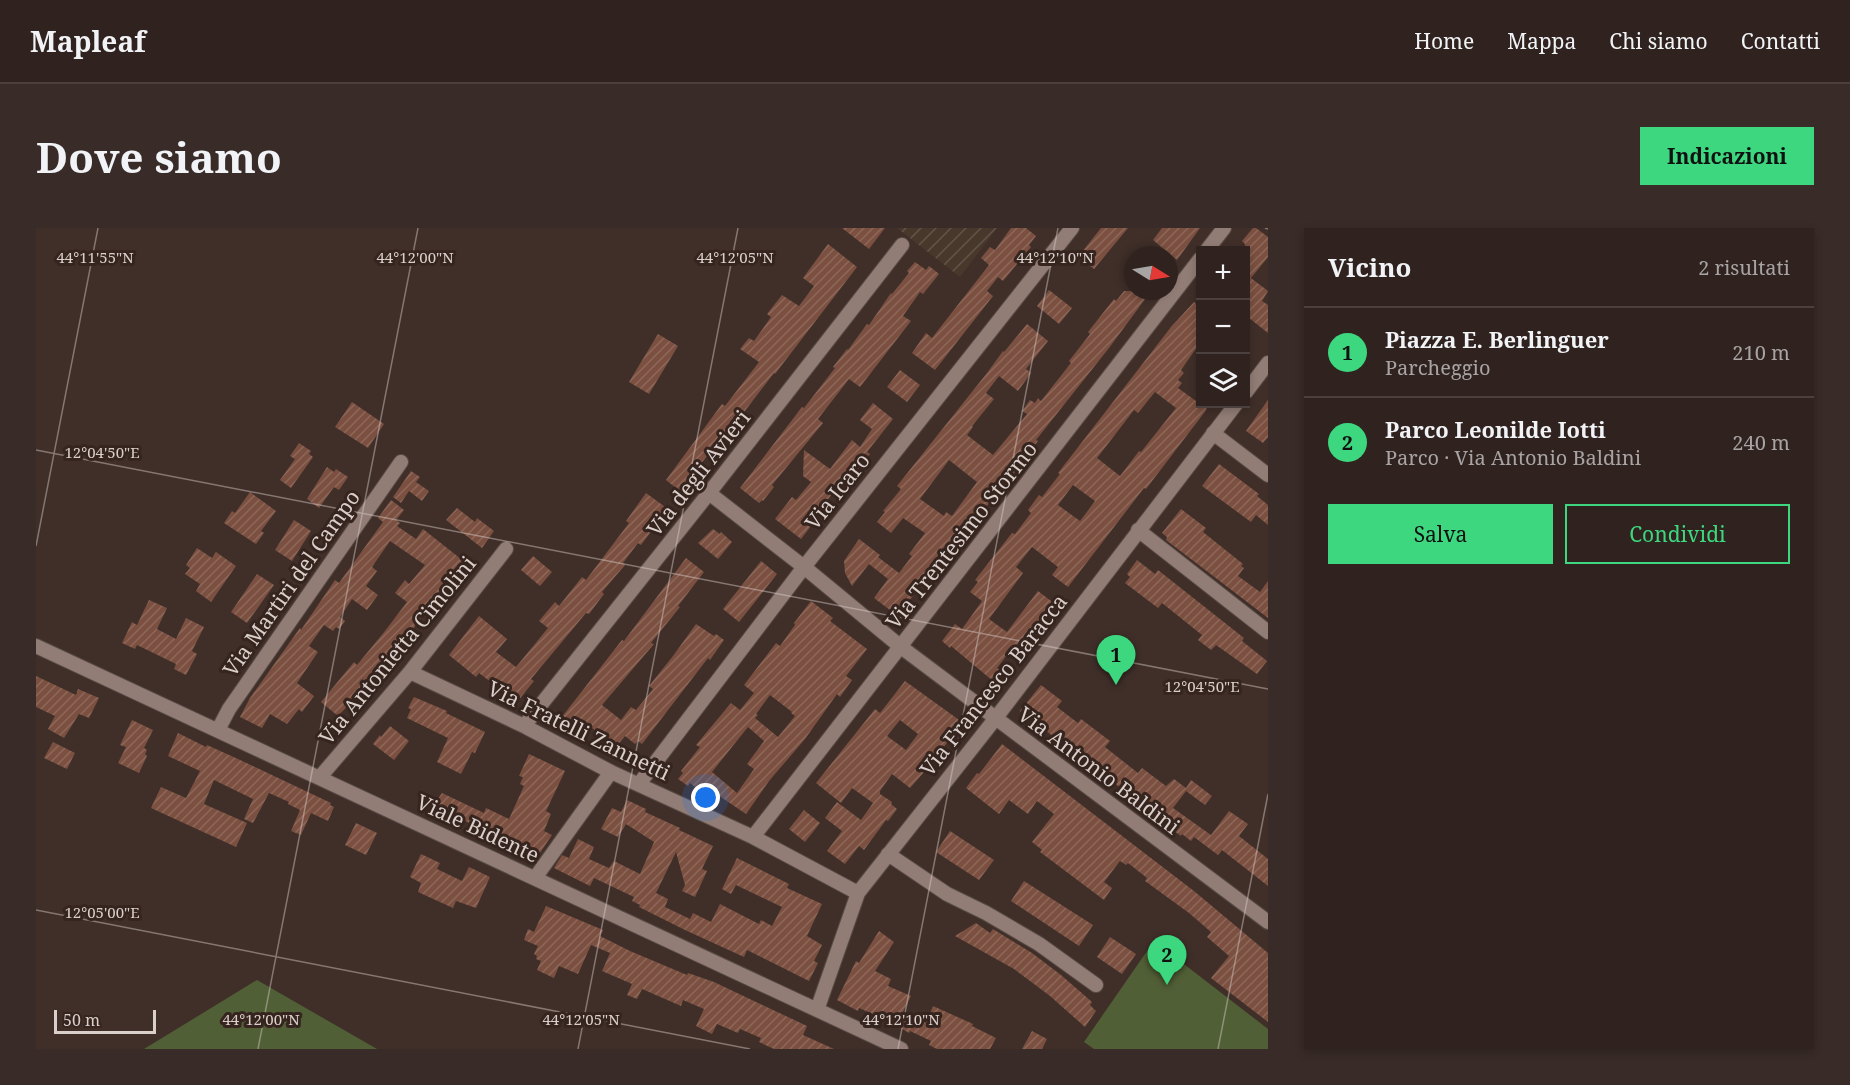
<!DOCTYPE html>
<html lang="it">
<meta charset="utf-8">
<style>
:root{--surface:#30231f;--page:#382b28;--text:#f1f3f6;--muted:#a8a4a4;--line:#4b403d;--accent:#3cd77e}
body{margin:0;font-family:"Noto Serif",serif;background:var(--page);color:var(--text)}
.controls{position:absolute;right:18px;top:18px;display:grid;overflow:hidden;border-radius:0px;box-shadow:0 3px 9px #0003}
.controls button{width:54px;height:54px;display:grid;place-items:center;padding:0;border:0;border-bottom:2px solid var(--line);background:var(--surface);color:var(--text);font:30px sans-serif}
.compass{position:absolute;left:1088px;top:18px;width:54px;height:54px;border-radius:50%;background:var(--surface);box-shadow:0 3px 9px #0003;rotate:101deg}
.scale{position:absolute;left:18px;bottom:15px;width:102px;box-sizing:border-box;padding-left:6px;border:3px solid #dacfcb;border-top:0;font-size:16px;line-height:21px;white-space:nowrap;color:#dacfcb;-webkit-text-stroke:4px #36251f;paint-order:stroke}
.you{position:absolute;left:670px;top:570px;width:21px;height:21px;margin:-15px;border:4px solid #fff;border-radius:50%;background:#1a73e8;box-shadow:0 0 0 9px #1a73e833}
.badge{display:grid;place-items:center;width:39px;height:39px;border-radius:50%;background:var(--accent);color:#111;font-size:20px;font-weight:700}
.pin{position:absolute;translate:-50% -50px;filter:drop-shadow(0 2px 3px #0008)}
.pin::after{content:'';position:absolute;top:32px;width:21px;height:18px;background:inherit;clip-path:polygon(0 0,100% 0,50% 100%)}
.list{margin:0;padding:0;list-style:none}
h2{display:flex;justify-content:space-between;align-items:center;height:78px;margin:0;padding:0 24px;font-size:26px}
h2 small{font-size:20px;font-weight:400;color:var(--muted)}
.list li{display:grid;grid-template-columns:39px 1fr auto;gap:18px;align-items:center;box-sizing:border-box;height:90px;padding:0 24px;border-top:2px solid var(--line)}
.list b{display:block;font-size:22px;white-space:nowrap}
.list p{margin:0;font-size:20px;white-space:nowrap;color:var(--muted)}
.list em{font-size:20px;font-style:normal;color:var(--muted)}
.actions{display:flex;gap:12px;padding:18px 24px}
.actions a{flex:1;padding:14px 0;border:2px solid var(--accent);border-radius:0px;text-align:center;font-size:21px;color:var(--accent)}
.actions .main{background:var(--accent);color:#111}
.icon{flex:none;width:33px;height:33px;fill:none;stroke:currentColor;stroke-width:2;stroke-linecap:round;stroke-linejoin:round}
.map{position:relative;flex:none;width:1232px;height:821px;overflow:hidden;border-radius:0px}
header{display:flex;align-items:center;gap:36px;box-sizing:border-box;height:84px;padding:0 30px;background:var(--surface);border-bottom:2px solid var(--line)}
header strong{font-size:28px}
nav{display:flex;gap:33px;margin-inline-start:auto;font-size:21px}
.intro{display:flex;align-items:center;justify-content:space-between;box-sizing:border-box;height:144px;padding:0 36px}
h1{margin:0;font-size:42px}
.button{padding:15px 27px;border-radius:0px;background:var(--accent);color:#111;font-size:21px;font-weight:700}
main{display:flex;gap:36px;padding:0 36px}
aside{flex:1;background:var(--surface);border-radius:0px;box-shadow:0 3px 9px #0003}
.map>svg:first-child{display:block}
</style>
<header>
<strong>Mapleaf</strong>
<nav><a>Home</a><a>Mappa</a><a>Chi siamo</a><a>Contatti</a></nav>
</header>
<div class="intro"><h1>Dove siamo</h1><a class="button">Indicazioni</a></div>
<main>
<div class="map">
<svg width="1232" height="821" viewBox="0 0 1232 821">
<defs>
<pattern id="industrial-furrows" width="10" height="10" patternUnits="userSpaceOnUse" patternTransform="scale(1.5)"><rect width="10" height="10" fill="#47382b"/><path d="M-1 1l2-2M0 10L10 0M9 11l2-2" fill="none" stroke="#615448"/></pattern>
<pattern id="building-hatch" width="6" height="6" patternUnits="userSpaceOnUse" patternTransform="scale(1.5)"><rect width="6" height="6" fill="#7b5040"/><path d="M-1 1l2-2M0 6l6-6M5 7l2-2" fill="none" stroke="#8d685a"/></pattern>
</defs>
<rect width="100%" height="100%" fill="#402f29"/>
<path fill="url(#industrial-furrows)" d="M861 0H961L924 49Z"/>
<path fill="#515f36" d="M1118 713 1232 801V821H1058L1048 814Z
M221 752 341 821H108Z"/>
<path fill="url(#building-hatch)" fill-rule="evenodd" d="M806 0H849L833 21Z
M975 0H990L1000 8 993 17 995 19 967 53 962 49 951 63 957 68 899 142 876 125 890 105 896 110 953 37 945 30 954 19 959 22Z
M1065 0H1092L1058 41 1042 29Z
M1126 0H1164L1141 32 1117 12Z
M1217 0H1220L1232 9V29L1215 50 1232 63 1226 73 1232 77V105L1213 90 1214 89 1209 85V16L1206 13Z
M792 16 821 39 739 146 738 145 673 230 671 228 656 247 658 249 645 264 630 252 686 176 689 178 723 134 704 121 713 110 718 113 735 89 731 86 746 67 763 78 778 58 767 50Z
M879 34 890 42 893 38 903 46 887 66 884 64 867 88 875 93 824 159 813 151 782 191 787 195 736 257 738 259 727 273 726 272 723 275 704 260 766 179 768 180 799 140 797 139 811 121 812 122 831 96 833 97 855 65 856 66 873 45 871 43Z
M1013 62 1036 80 1023 96 1001 78Z
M1088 63H1115L1073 120 1000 212 1002 213 966 261 950 279 947 277 940 286 922 310 924 312 918 320 897 347 894 345 862 388 838 370 852 351 833 336 816 358 809 345 808 333 823 311 844 327 842 329 863 345 876 328 873 326 889 305 867 290 855 305 841 294 849 284 847 283 865 261 861 258 951 145 967 123 968 124 991 96 1012 113 990 141 995 145 982 163 963 148 950 165 958 171 936 198 937 199 931 207 957 227 991 186 986 183 994 172 999 175 1002 170 1005 173 1035 135 1033 133 1054 106 1052 104 1078 71 1080 73ZM913 232 941 254 916 288 910 284 908 288 884 271Z
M1158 74 1164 79V115L1145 142 1148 145 1142 152 1146 155 1142 160 1171 181 1110 261 1108 260 1032 359 1016 347 1022 339 996 319 980 339 987 345 953 391 971 404 1002 363 1019 376 980 427 974 423 961 440 965 443 957 453 915 418 914 420 906 413 919 396 926 401 946 373 934 364 942 354 939 352 976 305 979 306 995 285 992 282 1003 267 1006 269 1024 246 1022 245 1036 227 1135 99ZM1119 164 1140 180 1105 224 1103 223 1084 248 1061 230 1098 182 1102 185ZM1037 257 1059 273 1044 293 1022 277Z
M622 106 642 118 613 166 593 154Z
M864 142 884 157 871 174 851 159Z
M1232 172V209L1227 215 1210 203Z
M316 174 348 196 332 220 299 199Z
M837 175 857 191 831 224 834 226 819 245 815 241 780 287 782 289 765 311 739 291 756 269 760 272 775 254 767 248 768 222 794 241 816 212 824 219 836 201 824 192Z
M263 215 275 223 273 226 277 229 255 260 244 252 259 231 254 228Z
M1183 236 1223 266 1221 268 1232 277V297L1220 287 1215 294 1166 258Z
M291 239 298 244 300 241 312 249 303 262 298 259 283 280 271 271Z
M375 243 384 249 380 254 393 263 386 273 373 263 365 275 357 269Z
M214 264 240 283 225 303 228 305 220 316 188 295 196 283 199 285Z
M610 265 632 281 605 317 602 315 587 335 589 337 566 364 568 366 553 386 550 385 495 451 498 453 481 474 443 445 440 449 413 427 443 388 471 411 460 424 480 439 512 400 503 393 519 374 523 378 546 349 550 352 593 295 590 293Z
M355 272 368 282 360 292 364 295 361 298 380 311 387 301 430 335 396 375 372 408 335 448 337 450 326 463 302 488 285 474 318 434 321 437 349 403 371 374 359 365 369 352 373 356 389 337 354 313 336 339 341 343 330 358 342 367 331 382 316 371 304 389 309 393 303 401 300 399 297 403 288 397 273 418 282 424 261 455 278 468 266 484 263 481 251 496 234 486 226 500 204 489 214 470 264 400 265 402 299 352 303 355 347 294 342 290Z
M421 280 439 294 441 290 458 303 446 320 410 292Z
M1145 281 1170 300 1167 304 1207 336 1205 338 1208 340 1202 348 1224 364 1232 353V390L1130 312 1131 309 1126 305Z
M258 292 275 303 256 333 239 322Z
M677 301 684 306 685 304 696 314 682 331 662 315Z
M161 320 176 330 180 324 200 338 175 374 160 363 164 356 149 346 154 340 150 337Z
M497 328 516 344 504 358 485 342Z
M650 330 668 344 642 378 644 379 615 415 618 416 566 477 585 492 595 479 600 482 617 461 613 458 637 428 660 396 678 408 680 406 688 412 674 432 672 430 606 516 602 513 599 516 589 508 580 519 551 496 544 505 525 490 586 412 588 413Z
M1101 332 1119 346 1122 342 1208 410 1206 413 1231 433 1221 446 1180 417 1175 422 1162 412 1166 407 1126 375 1122 380 1089 355 1094 349 1091 346Z
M725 333 741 346 703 394 687 381Z
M221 346 238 357 211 395 195 384Z
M113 372 131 380 121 401 140 411 150 390 168 399 156 423 161 426 150 447 138 441 140 436 101 417 99 421 86 415 96 394 101 397Z
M775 373 797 390 794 393 831 421 810 448 816 452 804 469 801 466 769 511 733 553 710 586 670 559 666 565 654 555 652 558 642 551 647 545 645 543 664 519 660 517 695 475 704 482 718 465 708 457 740 415 744 418 759 397 758 395ZM734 467 756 484 755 485 759 488 742 509 719 490 722 487 720 486ZM712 499 728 513 711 536 718 541 701 565 676 544Z
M0 448 40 467 42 461 63 470 53 490 43 486 28 510 12 501 19 488 0 479Z
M869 453 926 494 897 534 874 560 856 546 844 563V566L856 574 855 576 861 581 852 593 850 592 828 622 823 618 809 636 791 623 806 603 789 590 801 574 825 592 837 575 816 560 805 575 780 555 839 481 844 485ZM864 492 882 506 870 522 851 508Z
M1005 457 1026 473 1021 479 1042 495 1045 491 1074 513 1069 519 1102 545 1106 540 1130 558 1138 551 1150 560 1155 552 1176 568 1169 577 1150 563 1137 580 1175 607 1193 583 1212 596 1203 608 1232 631V658L1186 622 1182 627 1158 609 1155 613 1146 606 1145 608 1119 589 1120 587 1098 570 984 483Z
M378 469 411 483 410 485 449 504 439 525 436 524 425 546 401 534 412 510 371 490 375 481 372 480Z
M96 492 117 502 108 520 111 522 109 526 111 528 103 545 82 535 90 519 84 517Z
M354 498 373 513 358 532 337 516 344 507 345 509Z
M142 505 170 519 171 517 202 531 295 575 294 577 298 579 292 593 275 585 265 607 255 603 264 582 252 576 253 574 233 565 217 595 208 591 217 571 178 552 168 576 211 595 200 619 115 580 125 559 150 570 164 543 132 528Z
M17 514 39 525 31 541 8 530Z
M966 516 1158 663 1232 725V794L1175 750 1193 728 1171 709 1175 704 1153 685 1109 653 1111 650 1092 635 1090 637 1084 633 1068 654 1076 660 1068 672 1004 624 1006 622 996 614 1018 586 1001 573 992 586 973 572 963 586 930 560 941 545 943 546Z
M493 526 529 543 510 583 515 586 508 603 516 607 502 628 421 589 419 594 404 588 406 582 397 578 406 565 448 585 450 580 473 591 488 558 484 556 487 549 483 548Z
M591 572 610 581 609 584 644 600 643 602 677 618 666 641 671 643 659 669 646 663 649 657 640 624 620 665 632 671 629 679 654 691 657 685 675 694 684 676 723 696 725 692 736 698 746 679 700 657 695 666 686 661 701 630 753 656 751 660 786 676 771 708 786 717 778 733 782 735 773 753 711 722 708 729 649 702 603 679 604 677 596 673 598 669 558 650 554 658 518 640 526 627 533 630 542 611 558 619 553 631 573 640 578 633 604 646 618 614 590 596 582 609 565 601 576 580 585 584Z
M768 582 784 595 769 614 753 601Z
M320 595 341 605 330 627 309 617Z
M914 603 958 632 943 652 900 624Z
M385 626 404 635 401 641 426 653 433 639 454 649 440 680 420 673 417 680 382 664 385 655 374 649Z
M988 653 1057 697 1043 718 975 673Z
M510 678 567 702 564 708 594 723 651 747 652 745 678 754 771 798 767 807 798 821H738L723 814 725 810 704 801 702 805 681 796 676 806 660 798 668 781 647 772 645 778 606 761 601 771 591 767 596 756 566 743 574 725 555 717 542 746 523 738 518 750 501 742 505 733 500 731 501 728 498 726 502 718 488 712 492 701 498 704Z
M940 695 954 705 957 701 996 725 1025 747 1056 774 1054 777 1060 783 1049 799 1014 768 978 741 919 708Z
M843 703 858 714 839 743 855 751 852 758 875 768 867 784 890 795 897 778 937 796 936 798 960 810 954 821H901L893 817 895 813 874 803 873 805 853 793 823 780 822 783 801 772 820 733 823 735Z
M1074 709 1100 726 1086 746 1061 729Z
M996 803 1011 811 1006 821H986Z"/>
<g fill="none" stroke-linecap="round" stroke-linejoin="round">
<g stroke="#584b45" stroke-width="16">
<path id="minor" d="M1171 22 1188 0
M1210 164 1232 135
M1177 205 1232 247
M673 265 768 339 865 419 1232 694
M1102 302 1232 404
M0 418 865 821
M374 444 488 498 575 544 717 609 822 665
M488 498 673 265 866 17
M182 502 193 481 365 234
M284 549 374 444 470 321
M603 556 768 339 1036 0
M717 609 1164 31
M852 626 911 666 950 685 1003 716 1060 757
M499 650 575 544
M781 782 822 665 959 491 1200 176"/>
</g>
<use href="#minor" stroke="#927d76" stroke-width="14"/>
</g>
<path fill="none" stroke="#dacfcb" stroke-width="1.5" stroke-opacity="0.45" d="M1229 0 1232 1M0 222 1232 461M0 318 62 0M0 682 714 821M222 821 382 0M542 821 702 0M862 821 1022 0M1182 821 1232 566"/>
<g text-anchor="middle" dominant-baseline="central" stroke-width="6" stroke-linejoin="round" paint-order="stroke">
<g font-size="21" fill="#dacfcb" stroke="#36251f">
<text transform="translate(662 245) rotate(-52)">Via degli Avieri</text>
<text transform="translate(801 263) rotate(-52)">Via Icaro</text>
<text transform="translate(925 307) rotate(-52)">Via Trentesimo Stormo</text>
<text transform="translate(255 355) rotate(-55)">Via Martiri del Campo</text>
<text transform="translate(361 422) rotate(-51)">Via Antonietta Cimolini</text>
<text transform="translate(957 457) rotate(-52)">Via Francesco Baracca</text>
<text transform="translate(543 502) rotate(26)">Via Fratelli Zannetti</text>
<text transform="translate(1063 542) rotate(37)">Via Antonio Baldini</text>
<text transform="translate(442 600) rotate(25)">Viale Bidente</text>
</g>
</g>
<g font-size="15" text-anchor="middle" fill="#dacfcb" stroke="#36251f" stroke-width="6" stroke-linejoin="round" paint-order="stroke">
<text x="59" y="35">44°11'55"N</text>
<text x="379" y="35">44°12'00"N</text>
<text x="699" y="35">44°12'05"N</text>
<text x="1019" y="35">44°12'10"N</text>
<text x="66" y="230">12°04'50"E</text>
<text x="1166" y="464">12°04'50"E</text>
<text x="66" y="690">12°05'00"E</text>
<text x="225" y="797">44°12'00"N</text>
<text x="545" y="797">44°12'05"N</text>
<text x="865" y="797">44°12'10"N</text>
</g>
</svg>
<div class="controls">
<button>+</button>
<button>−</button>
<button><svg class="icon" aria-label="layers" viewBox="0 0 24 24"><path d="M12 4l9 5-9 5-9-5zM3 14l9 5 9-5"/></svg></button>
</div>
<svg class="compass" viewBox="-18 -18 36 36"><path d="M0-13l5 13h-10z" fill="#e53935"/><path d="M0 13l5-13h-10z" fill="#a8a4a4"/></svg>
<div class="scale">50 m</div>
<div class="you"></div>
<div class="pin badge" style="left:1080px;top:457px">1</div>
<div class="pin badge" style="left:1131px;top:757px">2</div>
</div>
<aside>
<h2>Vicino<small>2 risultati</small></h2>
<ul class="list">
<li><span class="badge">1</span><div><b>Piazza E. Berlinguer</b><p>Parcheggio</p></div><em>210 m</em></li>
<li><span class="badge">2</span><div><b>Parco Leonilde Iotti</b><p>Parco · Via Antonio Baldini</p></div><em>240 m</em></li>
</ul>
<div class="actions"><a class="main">Salva</a><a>Condividi</a></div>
</aside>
</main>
